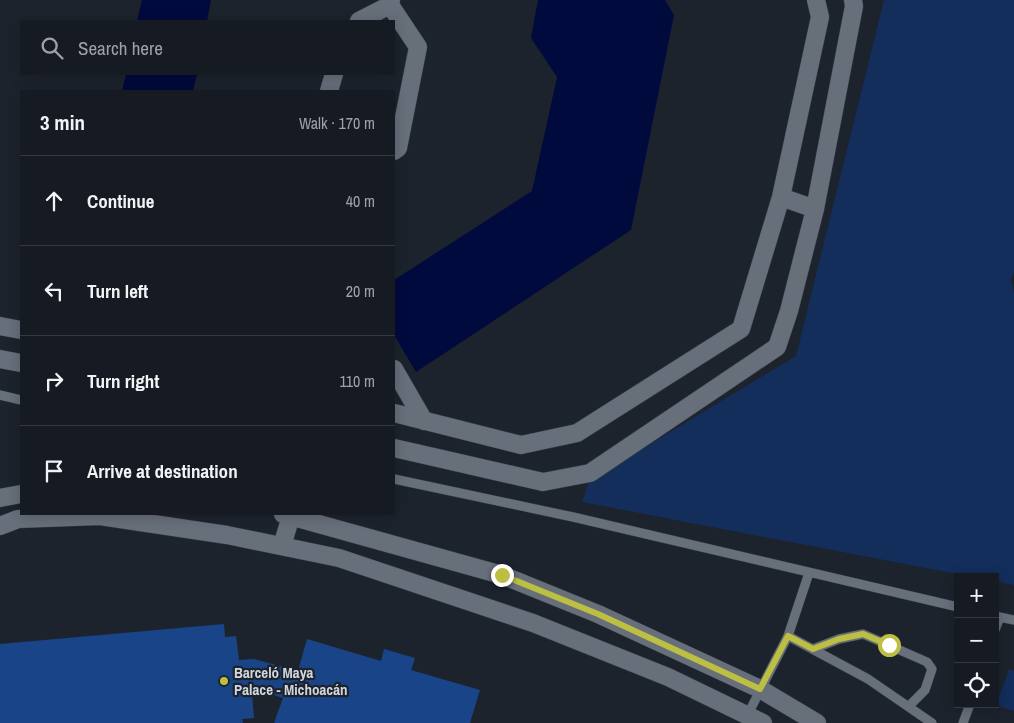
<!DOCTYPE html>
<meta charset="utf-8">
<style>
:root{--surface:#161a22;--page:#1f232a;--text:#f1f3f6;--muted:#9ea1a5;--line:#353840}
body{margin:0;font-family:"Archivo Narrow",sans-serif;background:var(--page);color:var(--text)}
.controls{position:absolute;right:15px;bottom:15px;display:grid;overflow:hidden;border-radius:0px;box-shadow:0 2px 12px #0003}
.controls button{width:45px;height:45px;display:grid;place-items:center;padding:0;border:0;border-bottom:1px solid var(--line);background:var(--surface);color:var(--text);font:25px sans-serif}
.stop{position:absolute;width:15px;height:15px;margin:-11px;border:4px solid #bdbf43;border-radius:50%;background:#fff}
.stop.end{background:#bdbf43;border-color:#fff;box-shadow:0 1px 5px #0008}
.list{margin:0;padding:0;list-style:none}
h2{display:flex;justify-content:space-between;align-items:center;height:65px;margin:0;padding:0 20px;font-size:21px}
h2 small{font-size:16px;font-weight:400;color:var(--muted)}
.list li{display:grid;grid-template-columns:32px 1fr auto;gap:15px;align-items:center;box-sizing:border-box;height:90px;padding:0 20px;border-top:1px solid var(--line)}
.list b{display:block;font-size:19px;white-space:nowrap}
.list em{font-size:16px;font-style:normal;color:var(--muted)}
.icon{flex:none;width:28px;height:28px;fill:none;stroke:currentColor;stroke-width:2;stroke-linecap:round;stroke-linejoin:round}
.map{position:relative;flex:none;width:1014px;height:723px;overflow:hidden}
.search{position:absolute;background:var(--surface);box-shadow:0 2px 12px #0003;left:20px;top:20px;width:375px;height:55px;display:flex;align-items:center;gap:12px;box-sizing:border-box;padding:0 18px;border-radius:0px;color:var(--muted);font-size:19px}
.panel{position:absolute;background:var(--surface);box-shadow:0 2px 12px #0003;left:20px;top:90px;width:375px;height:425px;border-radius:0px}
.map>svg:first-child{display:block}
</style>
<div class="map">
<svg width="1014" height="723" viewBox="0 0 1014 723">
<rect width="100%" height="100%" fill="#1d232d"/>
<path fill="#132e5b" d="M884 0H1014V273L1011 279 1014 294V585L995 581V577H973L582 502 589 481 796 356Z
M1009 669 1014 671V711L996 705Z"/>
<path fill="#000a3c" d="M142 0H211L207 21H137Z
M538 0H665L674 15 631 230 416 372 394 335V280L532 191 557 77 531 38Z
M126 74H197L193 91H122Z"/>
<path fill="#1a4488" d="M224 624 225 637 236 636 239 660 254 659 298 671 307 639 381 661 384 649 415 658 411 670 480 690 470 723H274L283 698 268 693 252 694 254 718 242 719 243 723H0V644Z"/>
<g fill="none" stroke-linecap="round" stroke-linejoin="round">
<g stroke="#383d45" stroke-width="10">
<path id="lane" d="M0 395 21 400
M394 479 573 517 958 607
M995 616 1014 620
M995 630 1000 617
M788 636 868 679 932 723
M813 649 839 639 863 634 927 662 932 669 925 690 909 706
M748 714 788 636 809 573
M963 723 970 704"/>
</g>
<g stroke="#383d45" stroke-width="19">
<path id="street" d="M391 0 390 5 418 47 398 148 394 151
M359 21 390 5
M329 91 334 74
M781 197 815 209
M0 326 21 330
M0 359 21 363
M394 369 424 421
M394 413 521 445 577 433 741 329 781 197 820 17 816 0
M394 448 543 482 590 473 777 347 789 311 815 209 854 6 853 0
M0 498 21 494
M283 514 502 575 598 614 760 689 817 723
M0 526 18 519 100 516 227 535 339 558 533 623 668 677 763 723
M282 546 291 516"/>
</g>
<use href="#lane" stroke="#676f7b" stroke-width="9"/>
<use href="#street" stroke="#676f7b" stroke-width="18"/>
</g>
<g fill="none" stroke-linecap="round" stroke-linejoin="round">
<path stroke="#bdbf43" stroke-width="6" d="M502 575 598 614 760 689 788 636 813 649 839 639 863 634 889 645"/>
</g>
<circle fill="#bdbf43" stroke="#1d232d" stroke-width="2" cx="224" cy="681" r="5"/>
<g text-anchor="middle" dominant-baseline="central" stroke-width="4.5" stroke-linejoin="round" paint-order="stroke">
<g font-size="15" font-weight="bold" fill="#d2d7de" stroke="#1d232d" text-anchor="start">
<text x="234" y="672">Barceló Maya<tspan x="234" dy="17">Palace - Michoacán</tspan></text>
</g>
</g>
</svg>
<div class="controls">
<button>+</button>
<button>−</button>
<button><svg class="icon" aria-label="locate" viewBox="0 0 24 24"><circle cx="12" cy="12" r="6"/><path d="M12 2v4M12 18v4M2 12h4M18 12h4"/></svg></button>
</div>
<div class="stop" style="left:889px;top:645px"></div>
<div class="stop end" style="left:502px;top:575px"></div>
<div class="search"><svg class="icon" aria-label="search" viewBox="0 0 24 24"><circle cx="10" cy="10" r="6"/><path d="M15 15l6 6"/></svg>Search here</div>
<section class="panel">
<h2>3 min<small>Walk · 170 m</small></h2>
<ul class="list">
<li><svg class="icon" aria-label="ahead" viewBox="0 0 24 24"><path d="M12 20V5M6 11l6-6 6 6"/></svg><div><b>Continue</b></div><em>40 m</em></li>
<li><svg class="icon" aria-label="left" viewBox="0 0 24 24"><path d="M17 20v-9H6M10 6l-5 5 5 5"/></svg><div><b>Turn left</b></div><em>20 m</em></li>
<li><svg class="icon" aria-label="right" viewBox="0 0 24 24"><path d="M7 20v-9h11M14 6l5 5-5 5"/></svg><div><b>Turn right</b></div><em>110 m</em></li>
<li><svg class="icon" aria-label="arrive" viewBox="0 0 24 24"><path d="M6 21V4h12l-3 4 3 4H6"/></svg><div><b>Arrive at destination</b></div></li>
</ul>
</section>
</div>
